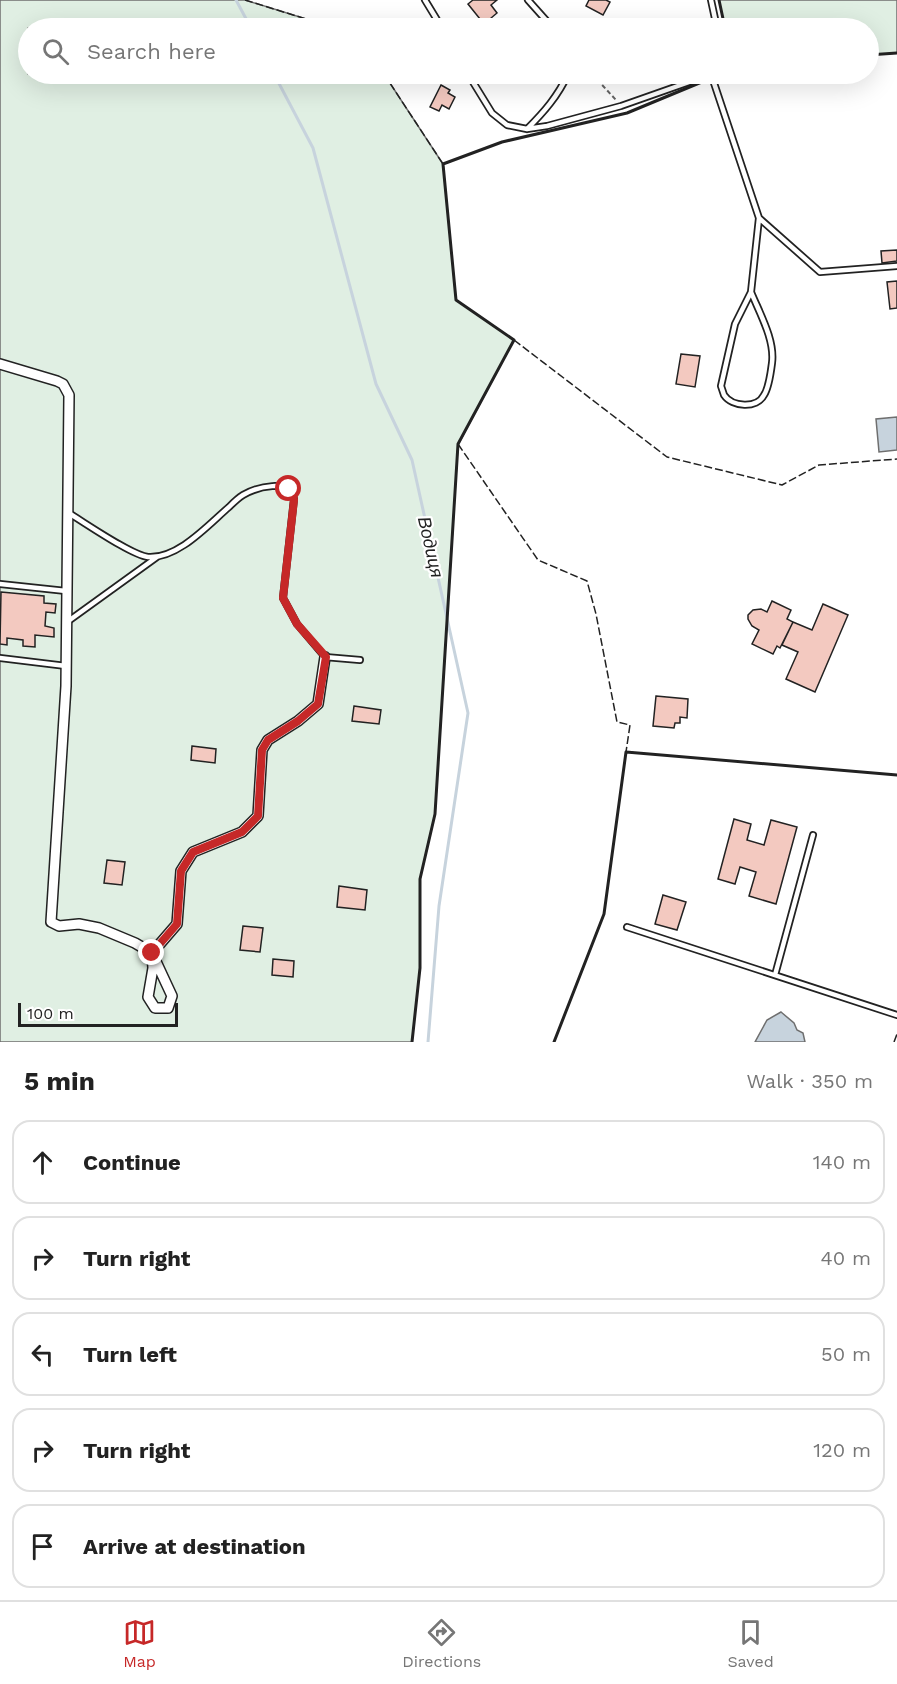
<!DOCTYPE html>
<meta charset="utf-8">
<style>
:root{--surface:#fff;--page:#f6f6f6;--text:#222;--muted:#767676;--line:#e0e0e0;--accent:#c62828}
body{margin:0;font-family:"Work Sans",sans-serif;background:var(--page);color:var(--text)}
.scale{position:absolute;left:18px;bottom:15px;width:160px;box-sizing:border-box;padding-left:6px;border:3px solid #222;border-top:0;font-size:16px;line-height:21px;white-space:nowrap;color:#222;-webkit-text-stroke:4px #fff;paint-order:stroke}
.stop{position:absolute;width:18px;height:18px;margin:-14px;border:4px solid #c62828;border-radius:50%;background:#fff}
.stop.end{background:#c62828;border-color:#fff;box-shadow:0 2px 6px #0008}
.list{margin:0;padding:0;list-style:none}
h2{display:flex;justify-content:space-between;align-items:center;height:78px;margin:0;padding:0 24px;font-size:26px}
h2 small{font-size:20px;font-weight:400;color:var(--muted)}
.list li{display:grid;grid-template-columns:39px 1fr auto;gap:18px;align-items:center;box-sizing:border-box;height:84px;margin:0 12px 12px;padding:0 12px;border:2px solid var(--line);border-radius:18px}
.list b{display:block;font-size:22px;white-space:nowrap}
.list em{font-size:20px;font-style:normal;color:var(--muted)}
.icon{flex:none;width:33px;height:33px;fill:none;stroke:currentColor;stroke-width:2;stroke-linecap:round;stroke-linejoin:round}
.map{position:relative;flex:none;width:897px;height:1042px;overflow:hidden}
.search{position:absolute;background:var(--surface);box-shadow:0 6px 24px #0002;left:18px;right:18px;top:18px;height:66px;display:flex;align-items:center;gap:15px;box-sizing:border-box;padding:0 21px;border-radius:33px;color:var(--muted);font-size:22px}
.sheet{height:558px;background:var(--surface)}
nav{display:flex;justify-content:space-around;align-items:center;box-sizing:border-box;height:84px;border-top:2px solid var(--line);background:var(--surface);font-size:16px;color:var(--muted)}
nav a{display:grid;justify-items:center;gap:3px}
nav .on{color:var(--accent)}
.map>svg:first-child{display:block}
</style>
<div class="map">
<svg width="897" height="1042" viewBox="0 0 897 1042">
<rect width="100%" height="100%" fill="#fff"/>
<path fill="#e0efe3" stroke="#6f6f6f" stroke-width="1.5" d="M0 0H245L335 28H28V74H384L443 164 456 300 514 340 458 445 435 814 420 879V968L412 1042H0Z
M719 0H897V53L869 55 868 28H725Z"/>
<path fill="#c7d3dd" stroke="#6f6f6f" stroke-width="1.5" d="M897 417V450L879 452 876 419Z
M781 1012 794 1023 797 1030 803 1033 805 1042H755L767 1020Z"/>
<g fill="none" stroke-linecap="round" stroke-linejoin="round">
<path stroke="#c7d3dd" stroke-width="3" d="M236 0 251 28
M274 74 313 148 376 384 412 460 468 713 439 906 428 1042"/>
</g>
<path fill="#f3c9c0" stroke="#222" stroke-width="1.5" d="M473 0H497L491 5 497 13 484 24 468 4Z
M589 0H606L610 2 603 15 586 6Z
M441 85 450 90 448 93 455 97 449 109 442 105 439 111 430 107Z
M897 250V261L882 263 881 251Z
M897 281V308L890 309 887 282Z
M681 354 700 356 695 387 676 384Z
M1 592 44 596V603L56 604 55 613 46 612 45 626 54 628V637L35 635V647L23 646V640L7 638V645L0 644Z
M772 601 791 610 787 619 793 622 780 648 777 646 773 654 752 644 759 630 752 626 748 619V615L753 610 761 609 767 612Z
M823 604 848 615 815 692 786 679 798 652 782 645 793 622 812 630Z
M656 696 688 699 687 718 680 717V723H675L674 728 653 726Z
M354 706 381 710 379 724 352 721Z
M192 746 216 749 215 763 191 760Z
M734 819 751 824 747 840 764 845 771 820 797 827 776 904 749 896 756 872 740 867 735 884 718 879Z
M107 860 125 862 122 885 104 883Z
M339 886 367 890 365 910 337 907Z
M663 895 686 902 677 930 655 924Z
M243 926 263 928 260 952 240 950Z
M273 959 294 961 293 977 272 975Z"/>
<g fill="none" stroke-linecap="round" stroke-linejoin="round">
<g stroke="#222" stroke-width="8">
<path id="lane" d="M425 0 442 28
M528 0 553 28
M711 0 717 28
M468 74 492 113 507 125 527 129 547 126 621 106 712 74
M711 74 759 218 820 272 897 266
M527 129C544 112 558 96 568 74
M751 292C760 314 775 340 772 363 771 371 768 389 764 395 757 409 732 407 724 395 723 392 722 389 721 386L735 324 751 292 759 218
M67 512C84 522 131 555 148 557 178 559 208 525 229 507 233 503 238 498 243 495 257 487 290 478 294 499L283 598 297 624 325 657 360 660
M0 584 66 591
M67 622 157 557
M0 658 66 666
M627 927 897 1015
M775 975 813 835"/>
</g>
<g stroke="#222" stroke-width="12">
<path id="street" d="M0 364 57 381 63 384 69 395 66 686 51 922 59 926 79 924 99 928 135 943 152 953 153 968 148 997 155 1008H168L172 996 152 953 177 924 181 871 193 852 242 832 258 816 262 750 268 740 298 721 318 704 325 657"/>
</g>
<path stroke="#646464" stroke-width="2" stroke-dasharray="4.5 3" stroke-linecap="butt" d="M592 74 616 100"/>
<use href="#lane" stroke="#fff" stroke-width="4.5"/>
<use href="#street" stroke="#fff" stroke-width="9"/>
<path stroke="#222" stroke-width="1.5" stroke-dasharray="8 3" stroke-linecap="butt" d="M245 0 335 28
M384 74 443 164
M514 340 667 457 782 485 819 465 897 459
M458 444 538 560 587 581 596 614 617 722 630 725 626 752
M894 1042 897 1034"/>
<path stroke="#222" stroke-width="3" d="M719 0 725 28
M868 55 897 53
M412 1042 420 968V879L435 814 458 444 514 340 456 300 443 164 502 142 627 113 721 74
M554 1042 604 914 626 752 897 775"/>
</g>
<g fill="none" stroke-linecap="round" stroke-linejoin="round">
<path stroke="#c62828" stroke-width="8" d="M152 953 177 924 181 871 193 852 242 832 258 816 262 750 268 740 298 721 318 704 326 657 297 624 283 598 294 500 293 493 289 489"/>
</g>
<g text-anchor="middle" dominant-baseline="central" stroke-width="4.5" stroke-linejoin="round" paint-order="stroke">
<g font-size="18" font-style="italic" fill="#222" stroke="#fff">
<text transform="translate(431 547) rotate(77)">Водиця</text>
</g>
</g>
</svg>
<div class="scale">100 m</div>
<div class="stop" style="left:289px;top:489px"></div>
<div class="stop end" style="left:152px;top:953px"></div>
<div class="search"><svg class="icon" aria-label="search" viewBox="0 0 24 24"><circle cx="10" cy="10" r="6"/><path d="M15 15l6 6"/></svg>Search here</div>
</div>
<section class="sheet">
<h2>5 min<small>Walk · 350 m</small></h2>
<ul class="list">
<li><svg class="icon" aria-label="ahead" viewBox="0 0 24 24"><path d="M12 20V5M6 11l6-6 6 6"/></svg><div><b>Continue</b></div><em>140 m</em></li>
<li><svg class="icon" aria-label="right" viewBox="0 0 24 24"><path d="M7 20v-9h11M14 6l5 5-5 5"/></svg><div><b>Turn right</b></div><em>40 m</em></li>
<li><svg class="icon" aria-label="left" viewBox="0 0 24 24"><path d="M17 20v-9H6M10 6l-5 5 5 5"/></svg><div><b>Turn left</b></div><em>50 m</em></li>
<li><svg class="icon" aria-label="right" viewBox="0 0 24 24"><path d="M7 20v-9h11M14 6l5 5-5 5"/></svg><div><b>Turn right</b></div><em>120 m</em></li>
<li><svg class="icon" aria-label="arrive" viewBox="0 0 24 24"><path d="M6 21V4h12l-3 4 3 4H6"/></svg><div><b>Arrive at destination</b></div></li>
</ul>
</section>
<nav>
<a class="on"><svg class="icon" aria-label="map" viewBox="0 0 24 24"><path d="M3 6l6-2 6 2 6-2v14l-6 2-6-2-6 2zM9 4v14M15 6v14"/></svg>Map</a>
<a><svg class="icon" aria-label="directions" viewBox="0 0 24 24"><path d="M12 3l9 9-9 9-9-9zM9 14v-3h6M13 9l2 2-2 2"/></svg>Directions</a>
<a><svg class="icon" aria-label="saved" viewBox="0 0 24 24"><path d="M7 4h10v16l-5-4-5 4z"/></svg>Saved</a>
</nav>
